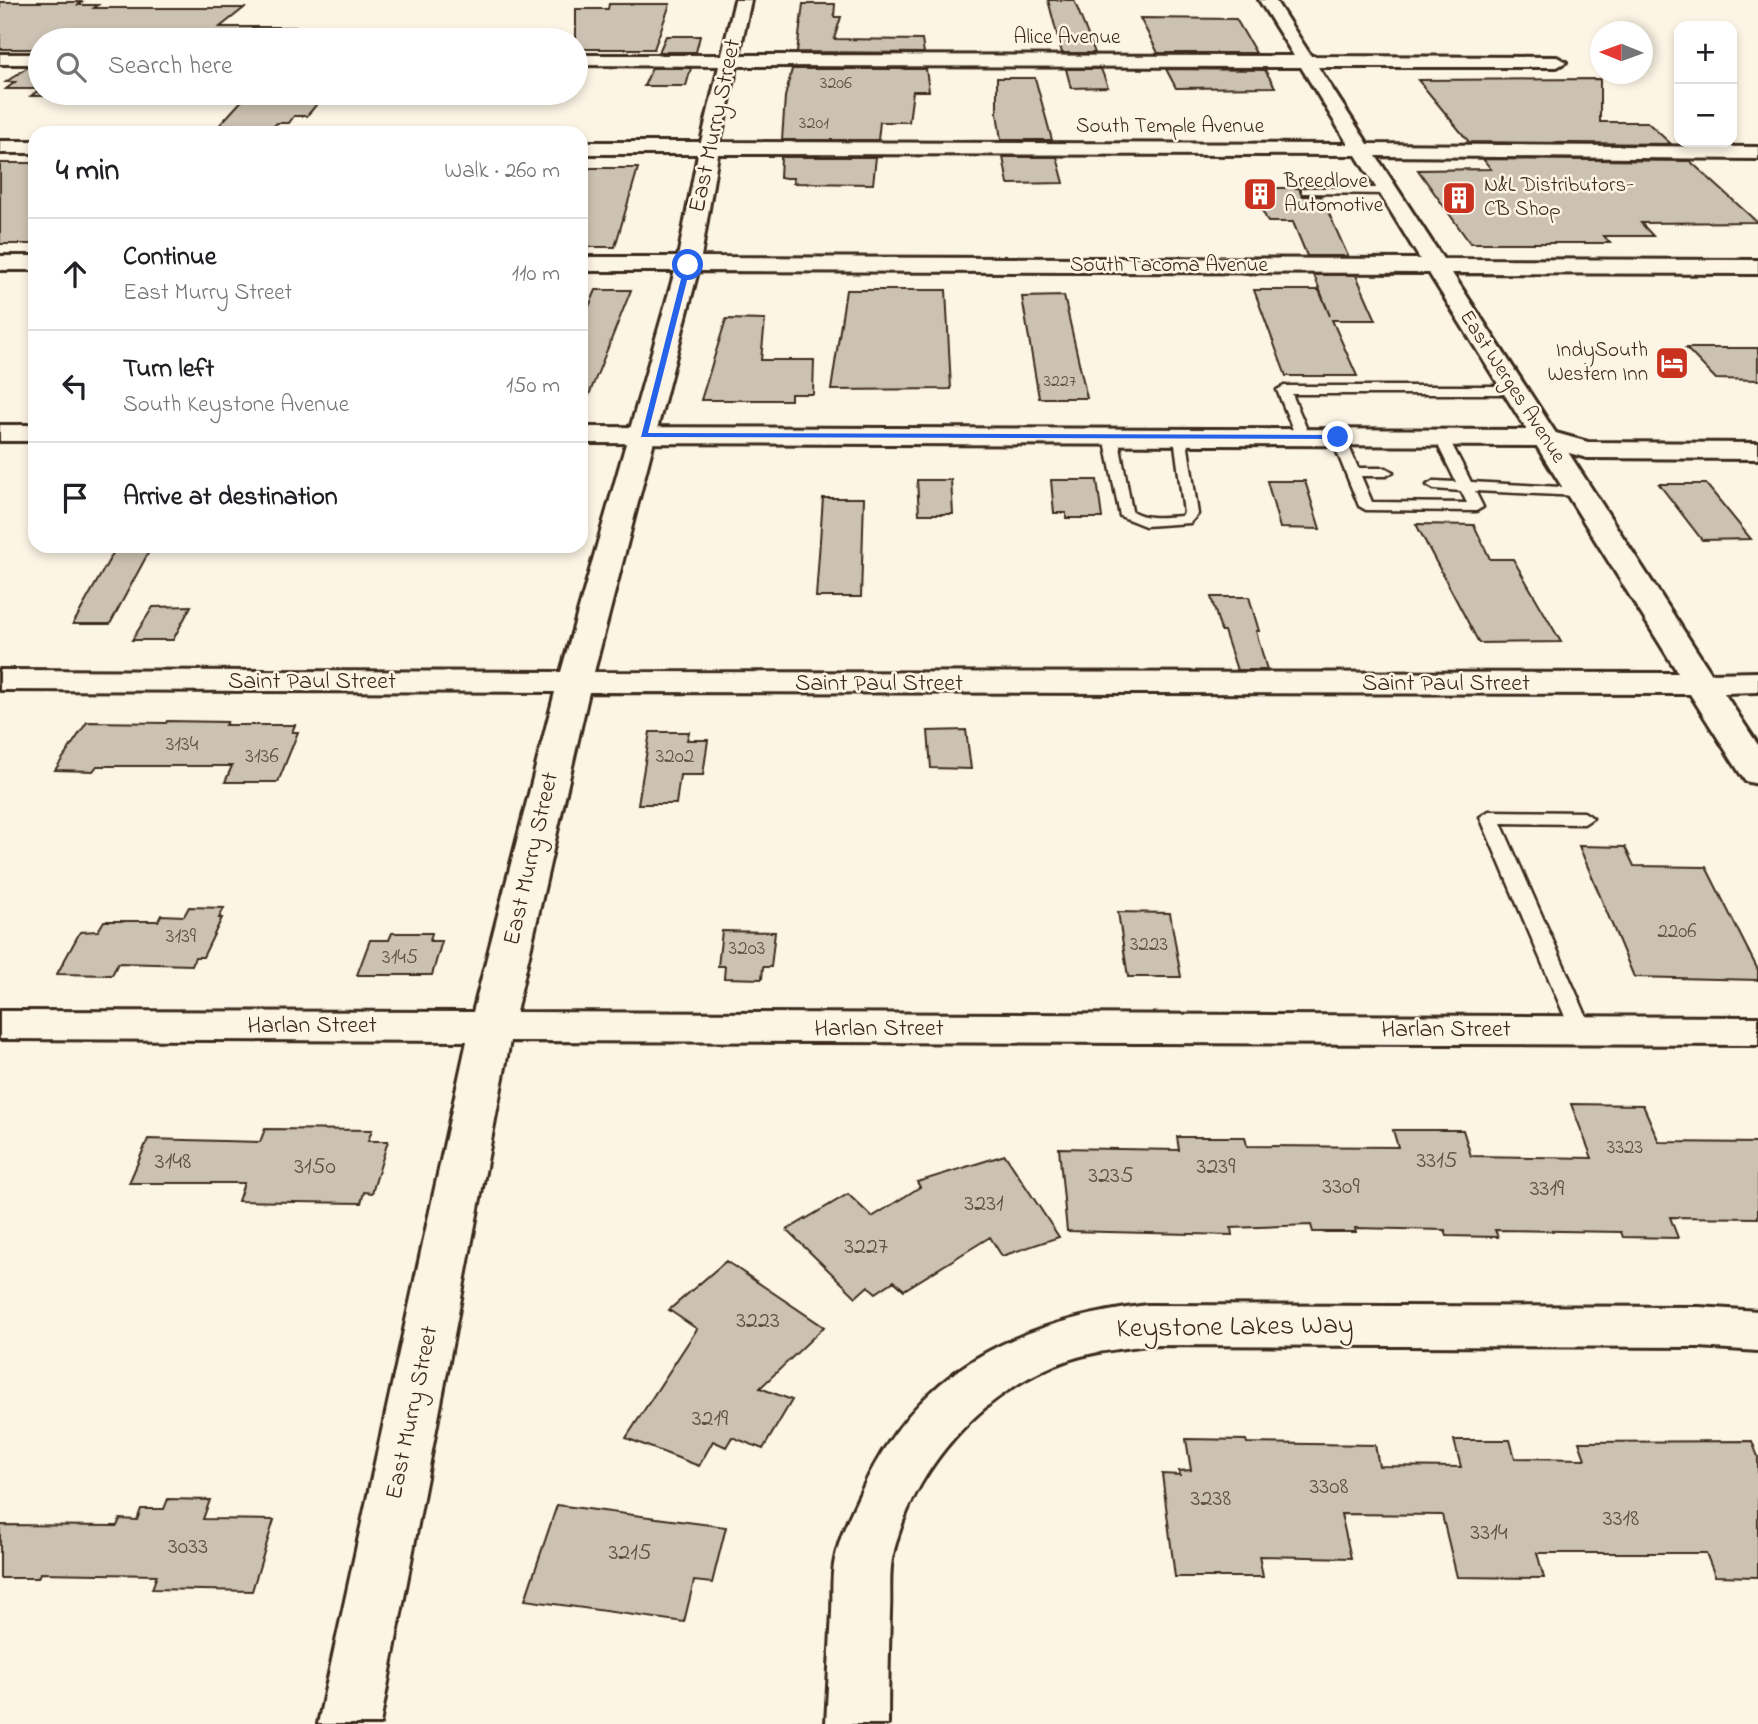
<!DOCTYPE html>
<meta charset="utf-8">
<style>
:root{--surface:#fff;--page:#f2f2f2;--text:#202124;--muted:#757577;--line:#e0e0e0}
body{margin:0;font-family:"Indie Flower",sans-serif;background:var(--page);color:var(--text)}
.controls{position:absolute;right:21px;top:21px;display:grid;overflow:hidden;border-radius:14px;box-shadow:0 4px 10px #0003}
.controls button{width:63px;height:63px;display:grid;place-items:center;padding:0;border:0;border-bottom:2px solid var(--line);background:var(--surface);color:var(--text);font:35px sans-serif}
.compass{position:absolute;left:1590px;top:21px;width:63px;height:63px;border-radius:50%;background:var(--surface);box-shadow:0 4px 10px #0003;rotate:271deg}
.stop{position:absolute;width:21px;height:21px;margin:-16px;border:5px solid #2563eb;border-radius:50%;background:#fff}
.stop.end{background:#2563eb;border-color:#fff;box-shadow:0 2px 7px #0008}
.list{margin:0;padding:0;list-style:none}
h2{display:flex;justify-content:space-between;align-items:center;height:91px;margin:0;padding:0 28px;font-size:30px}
h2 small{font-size:23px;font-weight:400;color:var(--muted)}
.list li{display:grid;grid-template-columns:46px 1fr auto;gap:21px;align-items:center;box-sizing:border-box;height:112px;padding:0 28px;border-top:2px solid var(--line)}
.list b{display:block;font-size:26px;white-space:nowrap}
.list p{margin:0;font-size:23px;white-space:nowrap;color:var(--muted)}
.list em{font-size:23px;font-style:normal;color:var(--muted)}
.icon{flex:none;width:38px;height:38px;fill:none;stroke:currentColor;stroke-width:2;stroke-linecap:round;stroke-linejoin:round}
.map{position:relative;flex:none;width:1758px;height:1724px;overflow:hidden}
.search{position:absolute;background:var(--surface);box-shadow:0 4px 10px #0003;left:28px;top:28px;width:560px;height:77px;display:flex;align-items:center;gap:18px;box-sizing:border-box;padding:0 24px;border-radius:38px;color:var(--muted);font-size:26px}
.panel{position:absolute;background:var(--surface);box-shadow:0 4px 10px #0003;left:28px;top:126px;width:560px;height:427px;border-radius:21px}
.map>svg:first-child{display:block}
</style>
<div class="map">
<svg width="1758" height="1724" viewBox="0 0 1758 1724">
<rect width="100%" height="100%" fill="#fcf5e5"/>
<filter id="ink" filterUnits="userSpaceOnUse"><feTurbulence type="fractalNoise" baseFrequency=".0143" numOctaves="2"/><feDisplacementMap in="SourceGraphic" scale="14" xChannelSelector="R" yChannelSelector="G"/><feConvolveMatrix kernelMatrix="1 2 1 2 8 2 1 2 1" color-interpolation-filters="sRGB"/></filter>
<g filter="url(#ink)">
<path fill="#ccc2b3" stroke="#3b2a1e" stroke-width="2" d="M1048 0H1074L1095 53H1062Z
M0 2H82L78 5H98L94 8H244L220 27H378L367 40H40V49H0Z
M609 4H670L654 49H576V9H608Z
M803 4H835L834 17H841L834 39 922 40 924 53 797 52Z
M1140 18 1236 19 1256 53H1158Z
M666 36H700L696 52H659Z
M28 67H40V93H326L307 116H294L289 123H277L270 130H215L247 95 31 96 40 89H6L15 82H6Z
M652 68H691L686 86H644Z
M792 69H926L929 91H913L909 122H880L878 140H782L785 97Z
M1066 69H1101L1108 87 1071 88Z
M1166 69 1265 70 1275 87 1176 88Z
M997 78H1035L1052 140H1001L997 113Z
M1600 79V122H1647L1671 144 1469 142 1418 80Z
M781 157H876L873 184 793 183 794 178H780Z
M1003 157H1057L1064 183 1008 184Z
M1483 159 1690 161 1757 222 1641 223 1653 236H1604L1610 243H1470L1418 170 1491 169Z
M0 163H35V244H0Z
M591 168H638L615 247H581V169Z
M1251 188H1299L1302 196H1321L1348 256H1307L1293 222H1268Z
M1314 275H1356L1376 320H1332L1357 376H1286L1254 290H1319L1330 316Z
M596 290H631L583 410 581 325Z
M846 290H946L951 389 831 390Z
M1064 296 1087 398H1039L1022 297Z
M726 319 765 320 761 360H814L813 394H791V400H701Z
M1686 348H1758V380L1716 379Z
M917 480H951L953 514H919Z
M1051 480H1097L1102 518H1066V513H1054Z
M1267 481H1305L1320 529 1280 528Z
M1659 484H1706L1751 539 1702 540Z
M823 498H864L861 597H816Z
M1416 524 1474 525 1490 559H1513L1561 642 1479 643Z
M117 546H152L110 624H73Z
M1211 597H1249L1259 631H1256L1267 670H1237L1224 631H1221Z
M191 606 173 640H132L153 607Z
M167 721 227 722 225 725H295L292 732H298L278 782H225L232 766H97L93 771 55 770 87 722 166 723Z
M966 730 971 769 931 768 928 731Z
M650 732H689L687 740H708L703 775H680L676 804H638Z
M1579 846 1625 847 1634 866 1706 867 1758 970V980L1634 977Z
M189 907 224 908 219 918H222L203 957H195L192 965 118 963 112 975 57 974 80 932 98 931 104 921H158L161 915 184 916Z
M1118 912 1170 913 1181 977H1128Z
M722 931 775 932 771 967H763L762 979 724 978 725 966H718Z
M392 933H432L430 941H442L432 975H357L370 940H389Z
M1571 1104 1643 1105 1659 1142 1758 1143V1218L1670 1217 1678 1238 1623 1237 1621 1232 1495 1230 1498 1237 1447 1236 1445 1230 1355 1228 1356 1232H1313L1311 1225 1231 1228 1232 1235 1067 1231 1059 1148 1179 1150 1177 1137H1245L1247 1146 1398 1147 1393 1130H1463L1471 1156 1592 1158Z
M265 1129 372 1130 368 1141H388L372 1193 364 1192 361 1203 238 1201 244 1183H129L148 1139 260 1142Z
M1005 1155 1059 1237 1002 1256 990 1237 904 1290 894 1281 876 1293 868 1286 856 1297 787 1230 848 1194 872 1217 920 1187 917 1182Z
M726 1261 824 1327 760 1388 792 1400 763 1449 732 1437 726 1447 713 1441 699 1466 626 1438 697 1329 669 1310Z
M1186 1439 1246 1440 1247 1443 1375 1445 1379 1466 1461 1467 1454 1440H1510L1515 1458 1585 1459 1579 1442 1752 1441 1758 1457V1577L1715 1576 1706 1553H1537L1544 1578 1457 1577 1442 1515 1341 1514 1351 1558 1259 1556 1263 1577H1175L1162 1474 1180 1475 1179 1471 1191 1470Z
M168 1499 210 1500 203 1519 274 1520 252 1591 152 1589 157 1575 40 1573 38 1578H0V1525L117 1526 120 1519 137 1520 141 1509H164Z
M557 1505 726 1527 712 1583 694 1581 684 1622 525 1600Z"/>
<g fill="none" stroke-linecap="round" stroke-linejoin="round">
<g stroke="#3b2a1e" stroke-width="5">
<path id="service" d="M1306 188H1388L1393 191 1388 194 1302 193V189Z
M1284 386H1514L1521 390 1514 394H1292L1310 437 1303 441 1296 437 1277 390Z
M1111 432 1118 436 1132 511C1146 520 1164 517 1181 516L1184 513 1174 437 1176 434H1186L1198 514 1190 523 1145 526 1120 516 1104 436Z
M1338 433 1345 437 1358 468H1386L1393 472 1386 476H1361L1372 502 1467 503 1461 491 1434 489 1427 485 1434 481 1456 482 1434 437 1441 433 1448 437 1471 482 1579 488 1586 492 1579 496 1475 491 1483 507 1476 511 1366 510 1359 506 1331 437Z
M1489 811 1584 812 1593 818 1584 824 1501 823 1593 1031 1590 1036 1582 1038 1574 1036 1571 1031 1480 817Z"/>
</g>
<g stroke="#3b2a1e" stroke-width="6">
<path id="minor" d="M735 0H751L739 55 1294 56 1259 0H1275L1311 56 1557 57 1566 62 1557 67H1318L1368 144 1758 147V159L1376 156 1443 259 1758 260V274L1452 273 1711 673 1758 672V692L1724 693 1758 745V784L1745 781 1690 694 589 692 516 1012 1758 1017V1045L510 1041 380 1724H318L467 1041 0 1039V1011L473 1012 555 692 0 690V670L561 672 675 271H581V257H678L698 154H581V142H701L719 66 576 65V55H722ZM737 66 1301 67 1348 144 720 142ZM718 154 1356 155 1420 259 701 257ZM698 271 1429 273 1678 673 594 672Z
M0 54H40V64H0Z
M0 141H35V153H0Z
M0 256H35V270H0Z
M1147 1305 1699 1307 1758 1311V1351L1699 1347 1147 1345C1121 1349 1093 1351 1068 1360 982 1390 911 1469 892 1559 889 1575 891 1595 890 1612 889 1649 888 1687 888 1724H826C828 1687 830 1649 832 1612 833 1595 831 1576 835 1559 840 1536 850 1515 860 1494 917 1368 1016 1322 1147 1305Z"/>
</g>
<g stroke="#3b2a1e" stroke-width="6">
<path id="secondary" d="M0 425H35V441H0Z
M581 427 1545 430 1588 442 1758 443V459L1587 458 1544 446 581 443Z"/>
</g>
<use href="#service" fill="#fcf5e5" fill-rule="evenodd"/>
<use href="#minor" fill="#fcf5e5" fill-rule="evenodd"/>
<use href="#secondary" fill="#fcf5e5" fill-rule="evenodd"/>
</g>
</g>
<path fill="#2563eb" d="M685 263 691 265 648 433 1338 435 1342 437 1338 439 641 437Z"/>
<defs>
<g id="building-square" transform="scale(1.75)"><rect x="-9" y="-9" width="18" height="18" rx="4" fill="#c8321e" stroke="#fcf5e5"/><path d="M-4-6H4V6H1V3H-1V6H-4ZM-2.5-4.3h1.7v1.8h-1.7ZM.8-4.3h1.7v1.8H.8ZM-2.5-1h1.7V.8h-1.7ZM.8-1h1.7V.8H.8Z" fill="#fff"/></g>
<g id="hotel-square" transform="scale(1.75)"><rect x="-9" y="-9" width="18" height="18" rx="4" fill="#c8321e" stroke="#fcf5e5"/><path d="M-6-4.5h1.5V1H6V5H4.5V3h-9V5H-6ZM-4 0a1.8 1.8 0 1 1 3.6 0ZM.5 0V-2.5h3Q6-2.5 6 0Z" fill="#fff"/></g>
</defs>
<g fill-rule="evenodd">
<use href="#building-square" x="1260" y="194"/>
<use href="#building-square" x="1459" y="198"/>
<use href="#hotel-square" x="1672" y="363"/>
</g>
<g text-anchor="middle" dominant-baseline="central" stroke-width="5" stroke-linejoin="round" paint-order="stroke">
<g font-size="18" fill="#5f5043">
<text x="836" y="84">3206</text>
<text x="814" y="124">3201</text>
<text x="1060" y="382">3227</text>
</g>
<g font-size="21" fill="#3b2a1e" stroke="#fcf5e5">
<text x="1067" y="38">Alice Avenue</text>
<text x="1170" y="127">South Temple Avenue</text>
<text x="1169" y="266">South Tacoma Avenue</text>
<text transform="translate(1512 387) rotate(57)">East Werges Avenue</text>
</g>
<g font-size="21" fill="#3b2a1e" stroke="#fcf5e5" text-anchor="start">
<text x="1284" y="182">Breedlove<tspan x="1284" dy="24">Automotive</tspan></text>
<text x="1484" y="186">N&amp;L Distributors-<tspan x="1484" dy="24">CB Shop</tspan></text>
<text x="1648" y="351" text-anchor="end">IndySouth<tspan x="1648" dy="24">Western Inn</tspan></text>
</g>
<g font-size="21" fill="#5f5043">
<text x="182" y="745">3134</text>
<text x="262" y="757">3136</text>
<text x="675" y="757">3202</text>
<text x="1677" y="932">2206</text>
<text x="181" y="937">3139</text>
<text x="1149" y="945">3223</text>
<text x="747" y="949">3203</text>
<text x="400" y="958">3145</text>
<text x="1625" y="1148">3323</text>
</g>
<g font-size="24" fill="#3b2a1e" stroke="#fcf5e5">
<text transform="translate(716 126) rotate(-78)">East Murry Street</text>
<text x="312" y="682">Saint Paul Street</text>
<text x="879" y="684">Saint Paul Street</text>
<text x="1446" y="684">Saint Paul Street</text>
<text transform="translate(532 859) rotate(-77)">East Murry Street</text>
<text x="312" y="1026">Harlan Street</text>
<text x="879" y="1029">Harlan Street</text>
<text x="1446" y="1030">Harlan Street</text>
<text transform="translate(413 1413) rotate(-78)">East Murry Street</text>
</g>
<g font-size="24" fill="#5f5043">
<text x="1437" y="1161">3315</text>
<text x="173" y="1162">3148</text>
<text x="315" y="1167">3150</text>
<text x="1216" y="1167">3239</text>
<text x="1111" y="1176">3235</text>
<text x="1341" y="1187">3309</text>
<text x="1547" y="1189">3319</text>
<text x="984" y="1204">3231</text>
<text x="866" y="1247">3227</text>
<text x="758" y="1321">3223</text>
<text x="710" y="1419">3219</text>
<text x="1329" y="1487">3308</text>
<text x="1211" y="1499">3238</text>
<text x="1621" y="1519">3318</text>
<text x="1489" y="1533">3314</text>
<text x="188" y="1547">3033</text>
<text x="630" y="1553">3215</text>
</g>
<g font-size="28" fill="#3b2a1e" stroke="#fcf5e5">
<text transform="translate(1235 1328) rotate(-1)">Keystone Lakes Way</text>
</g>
</g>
</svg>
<div class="controls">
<button>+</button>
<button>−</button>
</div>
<svg class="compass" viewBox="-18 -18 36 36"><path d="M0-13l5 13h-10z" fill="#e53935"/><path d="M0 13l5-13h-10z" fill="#757577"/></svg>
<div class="stop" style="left:688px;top:265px"></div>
<div class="stop end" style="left:1338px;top:437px"></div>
<div class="search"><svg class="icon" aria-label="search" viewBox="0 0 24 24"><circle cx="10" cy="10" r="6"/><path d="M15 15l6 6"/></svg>Search here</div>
<section class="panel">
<h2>4 min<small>Walk · 260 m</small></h2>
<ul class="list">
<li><svg class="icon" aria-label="ahead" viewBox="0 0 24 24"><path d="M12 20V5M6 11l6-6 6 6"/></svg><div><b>Continue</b><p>East Murry Street</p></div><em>110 m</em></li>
<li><svg class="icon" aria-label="left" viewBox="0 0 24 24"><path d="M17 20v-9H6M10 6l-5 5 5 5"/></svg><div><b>Turn left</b><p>South Keystone Avenue</p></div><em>150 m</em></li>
<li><svg class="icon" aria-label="arrive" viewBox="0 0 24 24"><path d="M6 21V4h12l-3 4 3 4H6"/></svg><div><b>Arrive at destination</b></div></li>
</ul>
</section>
</div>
